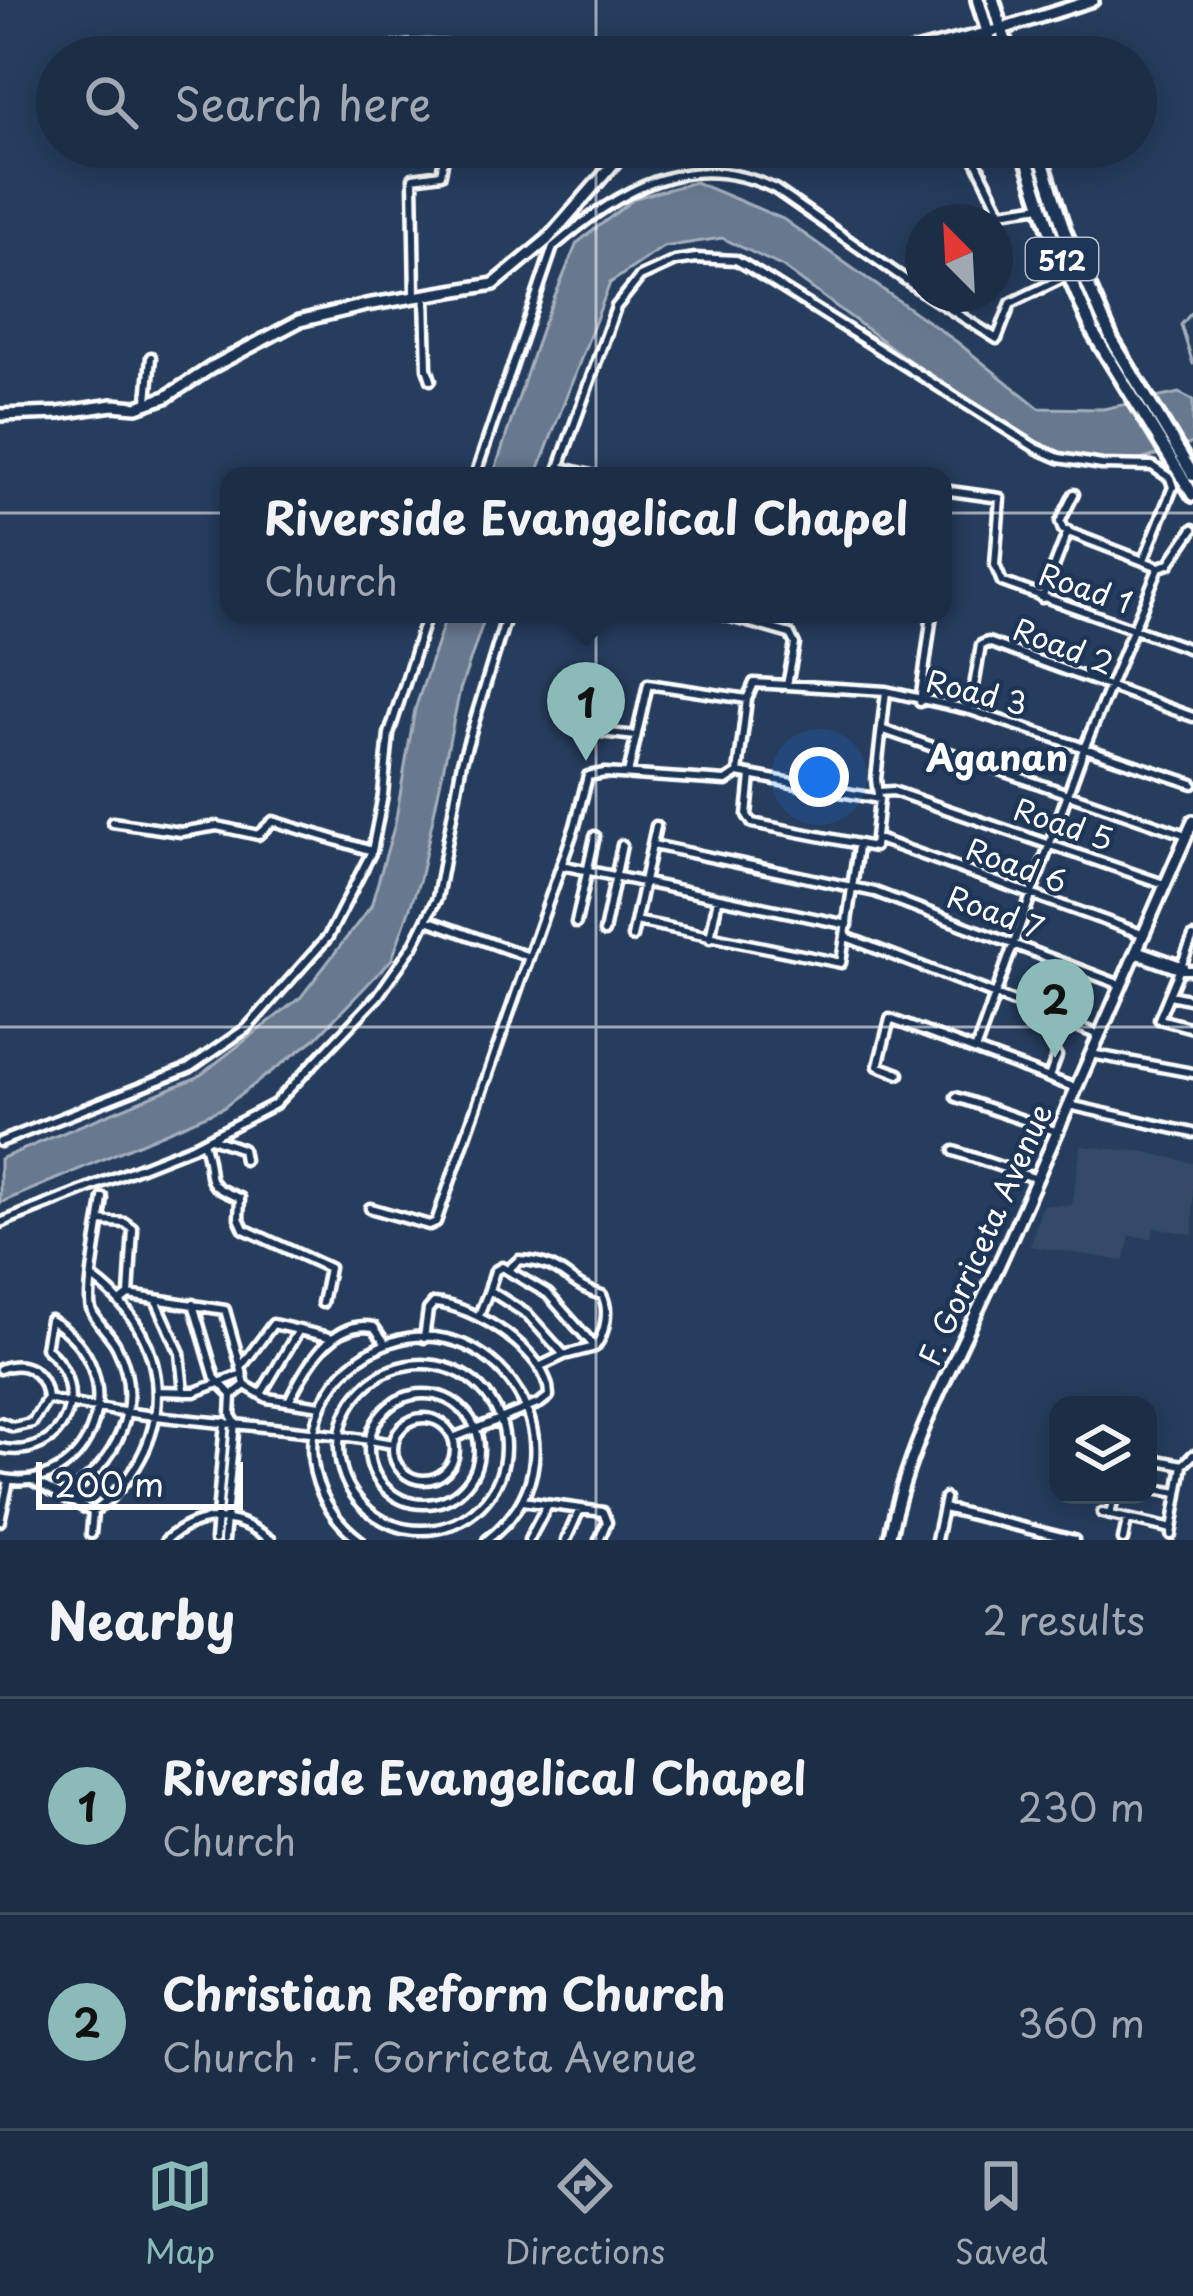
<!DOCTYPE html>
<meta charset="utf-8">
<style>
:root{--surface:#1c2e46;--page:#293a51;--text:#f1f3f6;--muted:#a0a8b3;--line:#3a4a5f;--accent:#8bbbb9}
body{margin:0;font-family:"Playpen Sans",sans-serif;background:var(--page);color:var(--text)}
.controls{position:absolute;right:36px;bottom:36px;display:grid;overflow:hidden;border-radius:24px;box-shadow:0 6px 30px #0003}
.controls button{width:108px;height:108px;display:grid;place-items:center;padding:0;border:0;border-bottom:3px solid var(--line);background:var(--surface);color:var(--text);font:60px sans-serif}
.compass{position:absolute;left:905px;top:204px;width:108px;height:108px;border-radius:50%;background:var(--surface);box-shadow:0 6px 30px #0003;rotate:336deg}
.scale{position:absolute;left:36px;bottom:30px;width:207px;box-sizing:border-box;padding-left:12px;border:6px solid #fff;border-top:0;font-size:33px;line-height:42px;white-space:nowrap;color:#fff;-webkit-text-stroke:9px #1d3557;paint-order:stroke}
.you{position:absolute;left:819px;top:777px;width:42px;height:42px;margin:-30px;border:9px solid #fff;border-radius:50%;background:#1a73e8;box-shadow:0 0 0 18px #1a73e833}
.badge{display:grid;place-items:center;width:78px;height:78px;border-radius:50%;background:var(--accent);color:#111;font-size:39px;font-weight:700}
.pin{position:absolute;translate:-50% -99px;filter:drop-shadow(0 3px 6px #0008)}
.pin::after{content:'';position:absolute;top:63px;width:42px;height:36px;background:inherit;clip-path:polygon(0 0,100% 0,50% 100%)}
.popup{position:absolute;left:220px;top:467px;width:732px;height:156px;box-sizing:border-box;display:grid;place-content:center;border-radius:24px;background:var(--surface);filter:drop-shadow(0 3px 9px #0005);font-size:39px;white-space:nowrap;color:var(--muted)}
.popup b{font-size:45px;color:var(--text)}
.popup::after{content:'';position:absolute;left:50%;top:100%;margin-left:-24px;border:24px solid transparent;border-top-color:var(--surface)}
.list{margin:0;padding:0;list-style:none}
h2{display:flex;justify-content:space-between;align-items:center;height:156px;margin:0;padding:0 48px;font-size:51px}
h2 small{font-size:39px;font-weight:400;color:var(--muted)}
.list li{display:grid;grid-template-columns:78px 1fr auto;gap:36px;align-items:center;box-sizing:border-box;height:216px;padding:0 48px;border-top:3px solid var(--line)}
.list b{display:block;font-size:45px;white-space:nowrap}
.list p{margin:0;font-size:39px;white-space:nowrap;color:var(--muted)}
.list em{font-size:39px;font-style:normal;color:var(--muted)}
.icon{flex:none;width:66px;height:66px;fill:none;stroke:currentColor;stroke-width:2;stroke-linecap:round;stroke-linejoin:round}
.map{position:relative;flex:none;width:1193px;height:1540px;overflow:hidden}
.search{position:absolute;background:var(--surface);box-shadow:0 6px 30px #0003;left:36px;right:36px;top:36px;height:132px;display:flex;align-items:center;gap:30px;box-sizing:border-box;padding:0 42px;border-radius:66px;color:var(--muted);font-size:45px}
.sheet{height:588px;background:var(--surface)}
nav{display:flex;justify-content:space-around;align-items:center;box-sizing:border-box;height:168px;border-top:3px solid var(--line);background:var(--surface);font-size:33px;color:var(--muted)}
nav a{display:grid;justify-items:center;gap:6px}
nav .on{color:var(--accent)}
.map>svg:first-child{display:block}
</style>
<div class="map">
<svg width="1193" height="1540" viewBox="0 0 1193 1540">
<rect width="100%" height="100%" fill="#263d5e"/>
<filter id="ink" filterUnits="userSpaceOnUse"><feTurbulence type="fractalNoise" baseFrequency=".00833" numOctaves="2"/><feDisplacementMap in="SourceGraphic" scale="24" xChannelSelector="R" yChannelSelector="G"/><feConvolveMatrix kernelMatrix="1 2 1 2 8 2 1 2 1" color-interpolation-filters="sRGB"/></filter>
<g filter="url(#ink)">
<path fill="#344a68" d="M1081 1146 1146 1152 1193 1163V1234L1154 1228 1152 1238 1130 1236 1124 1261 1030 1246 1042 1205H1072Z"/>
<path fill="#67788e" stroke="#a4aebb" stroke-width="3" d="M695 182 783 219 957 342 1039 408 1103 409 1179 393 1193 400V443L1144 459 1091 467 1056 459 945 387 783 267 722 238 663 247 610 283 536 476H493L541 330 577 243 635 198Z
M447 614H486L460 690 420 879 392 959 316 1038 223 1108 0 1203V1159L198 1077 301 997 371 906 395 824 415 709Z"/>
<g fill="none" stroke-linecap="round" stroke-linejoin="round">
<path stroke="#a4aebb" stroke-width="3" d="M1193 311 1181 325 1193 364"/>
<g stroke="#fff" stroke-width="15">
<path id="minor" d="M341 57C380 47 418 42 458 47V57
M969 147 1001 212 1041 206
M553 247C620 190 689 147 775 189L923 292
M926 294 997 339 1011 303 1069 275
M415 296 413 178 441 174 446 147
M425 296 427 368 431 380
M147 401 151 357
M559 467 595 476
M475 476 553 247
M556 476 616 307 640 277 675 261 696 258 736 260 747 266 1036 448 1059 458 1102 465 1152 466 1170 478 1173 487 1144 560
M943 490 1000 498 995 565 1002 582 1193 650
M1074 494 1060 522 1063 530 1159 567
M1042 598 1068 531
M720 614 790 634 795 644 787 685
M920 702 932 614
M970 710 981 645 988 642 1193 717
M583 730 636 736
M884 730 1186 835
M738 773 879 799 874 847 752 823 747 815 751 776
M628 774 648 684 747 699
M878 792 893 791 1164 884
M878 795 876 779 886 691
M112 822 181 832 217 826 258 835 273 821 372 851
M875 838 1142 934
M653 845 875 892 1121 985
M561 865 848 925
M427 920 529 957
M636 921 841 963 858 847
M576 923 595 836
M604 932 622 845
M632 937 656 826
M846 937 1099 1035
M1193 937 1159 1019 1193 1028
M710 938 718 898
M1136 949 1184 966
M1134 954 1179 970H1193
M1170 995 1193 1000
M976 1048 1085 746 1159 567 1169 564 1193 529
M1091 1054 1193 1073
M899 1074 878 1066 890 1019 1076 1088
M1049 1077 1057 1056
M956 1097 1058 1132
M1069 1105 1193 1133
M211 1138 242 1149 244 1160
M0 1142 189 1068 247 1028 328 937 372 851 383 795 389 734 427 614
M203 1142C217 1180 197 1182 240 1198L239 1218 244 1229 329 1268 322 1303
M954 1151 1037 1179
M370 1208 429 1225 436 1222 575 826 588 776 605 773 726 781 738 773 747 699 754 683 886 691 970 710 1193 784
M100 1221 125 1223 133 1229 129 1295 120 1302
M0 1223 192 1147 275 1104 378 996 413 946 437 898 462 762 507 614
M509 1269 519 1260C566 1262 565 1285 602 1295 610 1310 605 1334 595 1347
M489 1290 495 1271 502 1267 548 1294 595 1347 564 1355
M129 1295 225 1310 241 1367
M156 1300 180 1353 184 1392
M193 1304 215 1378 232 1395 245 1385
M479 1315 489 1290 528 1315 564 1355 539 1367
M424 1338 428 1310 434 1303C473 1305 550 1353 549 1396L540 1403 453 1438
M339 1447a83 83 0 1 1 166 0a83 83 0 1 1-166 0Z
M0 1369C25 1359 45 1372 47 1399L32 1423 13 1427 0 1422
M157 1391 195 1392 240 1375
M261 1394 299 1330
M369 1449a55 55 0 1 1 110 0a55 55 0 1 1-110 0Z
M47 1399C161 1423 277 1423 393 1444
M289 1401C305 1368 332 1319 374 1327L386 1344
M321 1406 267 1398 245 1385 241 1367 273 1324 333 1338
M393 1449a31 31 0 1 1 62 0a31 31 0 1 1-62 0Z
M0 1448C64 1462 95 1388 45 1348L50 1320C139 1371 91 1499 0 1478
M1148 1458 1183 1465
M32 1480 93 1512
M1148 1488 1178 1493
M64 1496C116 1465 146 1406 117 1347 111 1334 95 1322 91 1309 86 1294 101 1218 103 1198
M522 1501 603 1512 607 1522 599 1540
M944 1508 1074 1540
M1102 1513 1172 1529
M1110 1514 1115 1495
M0 1521 9 1480
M91 1534 93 1512C177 1450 179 1342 94 1279
M1171 1535 1183 1465 1193 1455
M166 1540C201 1511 236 1513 271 1540
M215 1540 225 1422
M224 1540 235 1422 231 1415 232 1395
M360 1540C327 1516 308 1477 313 1436 318 1405 334 1377 359 1359 478 1275 606 1448 487 1540
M529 1540 547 1506
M566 1540 580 1509
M936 1540 945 1498
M1123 1540 1127 1520"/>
</g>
<g stroke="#fff" stroke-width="18">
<path id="tertiary" d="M846 57H883
M891 57 1002 29 1093 0
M0 415 59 413 113 405 137 407 166 397 212 367 299 321 366 305 494 284 547 240 628 147"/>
</g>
<g stroke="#fff" stroke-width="18">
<path id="secondary" d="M889 1540C910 1434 966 1341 1009 1242 1071 1102 1131 961 1193 821"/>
</g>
<g stroke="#fff" stroke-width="20">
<path id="primary" d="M978 0 995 57
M993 0 1010 57
M1023 147 1051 234 1094 334 1193 495
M1038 147 1064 230 1112 340 1193 475"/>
</g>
<use href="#minor" stroke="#1d3557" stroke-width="6"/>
<use href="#tertiary" stroke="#1d3557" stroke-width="9"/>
<use href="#secondary" stroke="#1d3557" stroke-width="9"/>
<use href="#primary" stroke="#1d3557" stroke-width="10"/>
</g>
</g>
<path fill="none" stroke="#fff" stroke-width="3" stroke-opacity="0.55" d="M596 0V57M596 147V1540M0 513H1193M0 1027H1193"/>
<g text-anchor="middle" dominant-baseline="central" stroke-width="9" stroke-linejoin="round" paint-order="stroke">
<rect fill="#1d3557" stroke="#bbc2cd" stroke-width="3" x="1026" y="238" width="72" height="42" rx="9"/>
<g font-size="27" font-weight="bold" fill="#fff">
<text x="1062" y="259">512</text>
</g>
<g font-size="30" fill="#fff" stroke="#1d3557">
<text transform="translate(1086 587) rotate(19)">Road 1</text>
<text transform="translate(1064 645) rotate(21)">Road 2</text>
<text transform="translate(977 691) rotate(14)">Road 3</text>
<text transform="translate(1064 823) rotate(19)">Road 5</text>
<text transform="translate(1017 864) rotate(20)">Road 6</text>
<text transform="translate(996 911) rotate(20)">Road 7</text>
<text transform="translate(984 1234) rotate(-66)">F. Gorriceta Avenue</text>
</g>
<g font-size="36" font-weight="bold" fill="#fff" stroke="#1d3557">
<text x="997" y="756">Aganan</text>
</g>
</g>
</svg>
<div class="controls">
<button><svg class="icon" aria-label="layers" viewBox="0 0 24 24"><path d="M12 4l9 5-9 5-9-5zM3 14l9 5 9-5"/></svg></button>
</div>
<svg class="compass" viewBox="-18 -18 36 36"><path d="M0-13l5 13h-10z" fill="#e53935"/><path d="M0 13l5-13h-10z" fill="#a0a8b3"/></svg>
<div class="scale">200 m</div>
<div class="you"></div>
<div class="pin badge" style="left:586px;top:761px">1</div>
<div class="popup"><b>Riverside Evangelical Chapel</b>Church</div>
<div class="pin badge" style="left:1055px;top:1058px">2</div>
<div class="search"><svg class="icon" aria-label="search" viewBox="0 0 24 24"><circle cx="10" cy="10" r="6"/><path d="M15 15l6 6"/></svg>Search here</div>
</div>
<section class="sheet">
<h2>Nearby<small>2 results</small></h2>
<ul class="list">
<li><span class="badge">1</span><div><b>Riverside Evangelical Chapel</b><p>Church</p></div><em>230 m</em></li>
<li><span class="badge">2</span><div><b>Christian Reform Church</b><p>Church · F. Gorriceta Avenue</p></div><em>360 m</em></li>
</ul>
</section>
<nav>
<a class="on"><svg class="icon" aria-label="map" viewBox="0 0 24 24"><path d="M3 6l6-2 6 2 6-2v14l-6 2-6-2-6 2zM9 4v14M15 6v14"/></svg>Map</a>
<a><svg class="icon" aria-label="directions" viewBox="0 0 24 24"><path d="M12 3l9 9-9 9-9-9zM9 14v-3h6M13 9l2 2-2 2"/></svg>Directions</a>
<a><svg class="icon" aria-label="saved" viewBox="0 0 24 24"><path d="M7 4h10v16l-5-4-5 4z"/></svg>Saved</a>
</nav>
